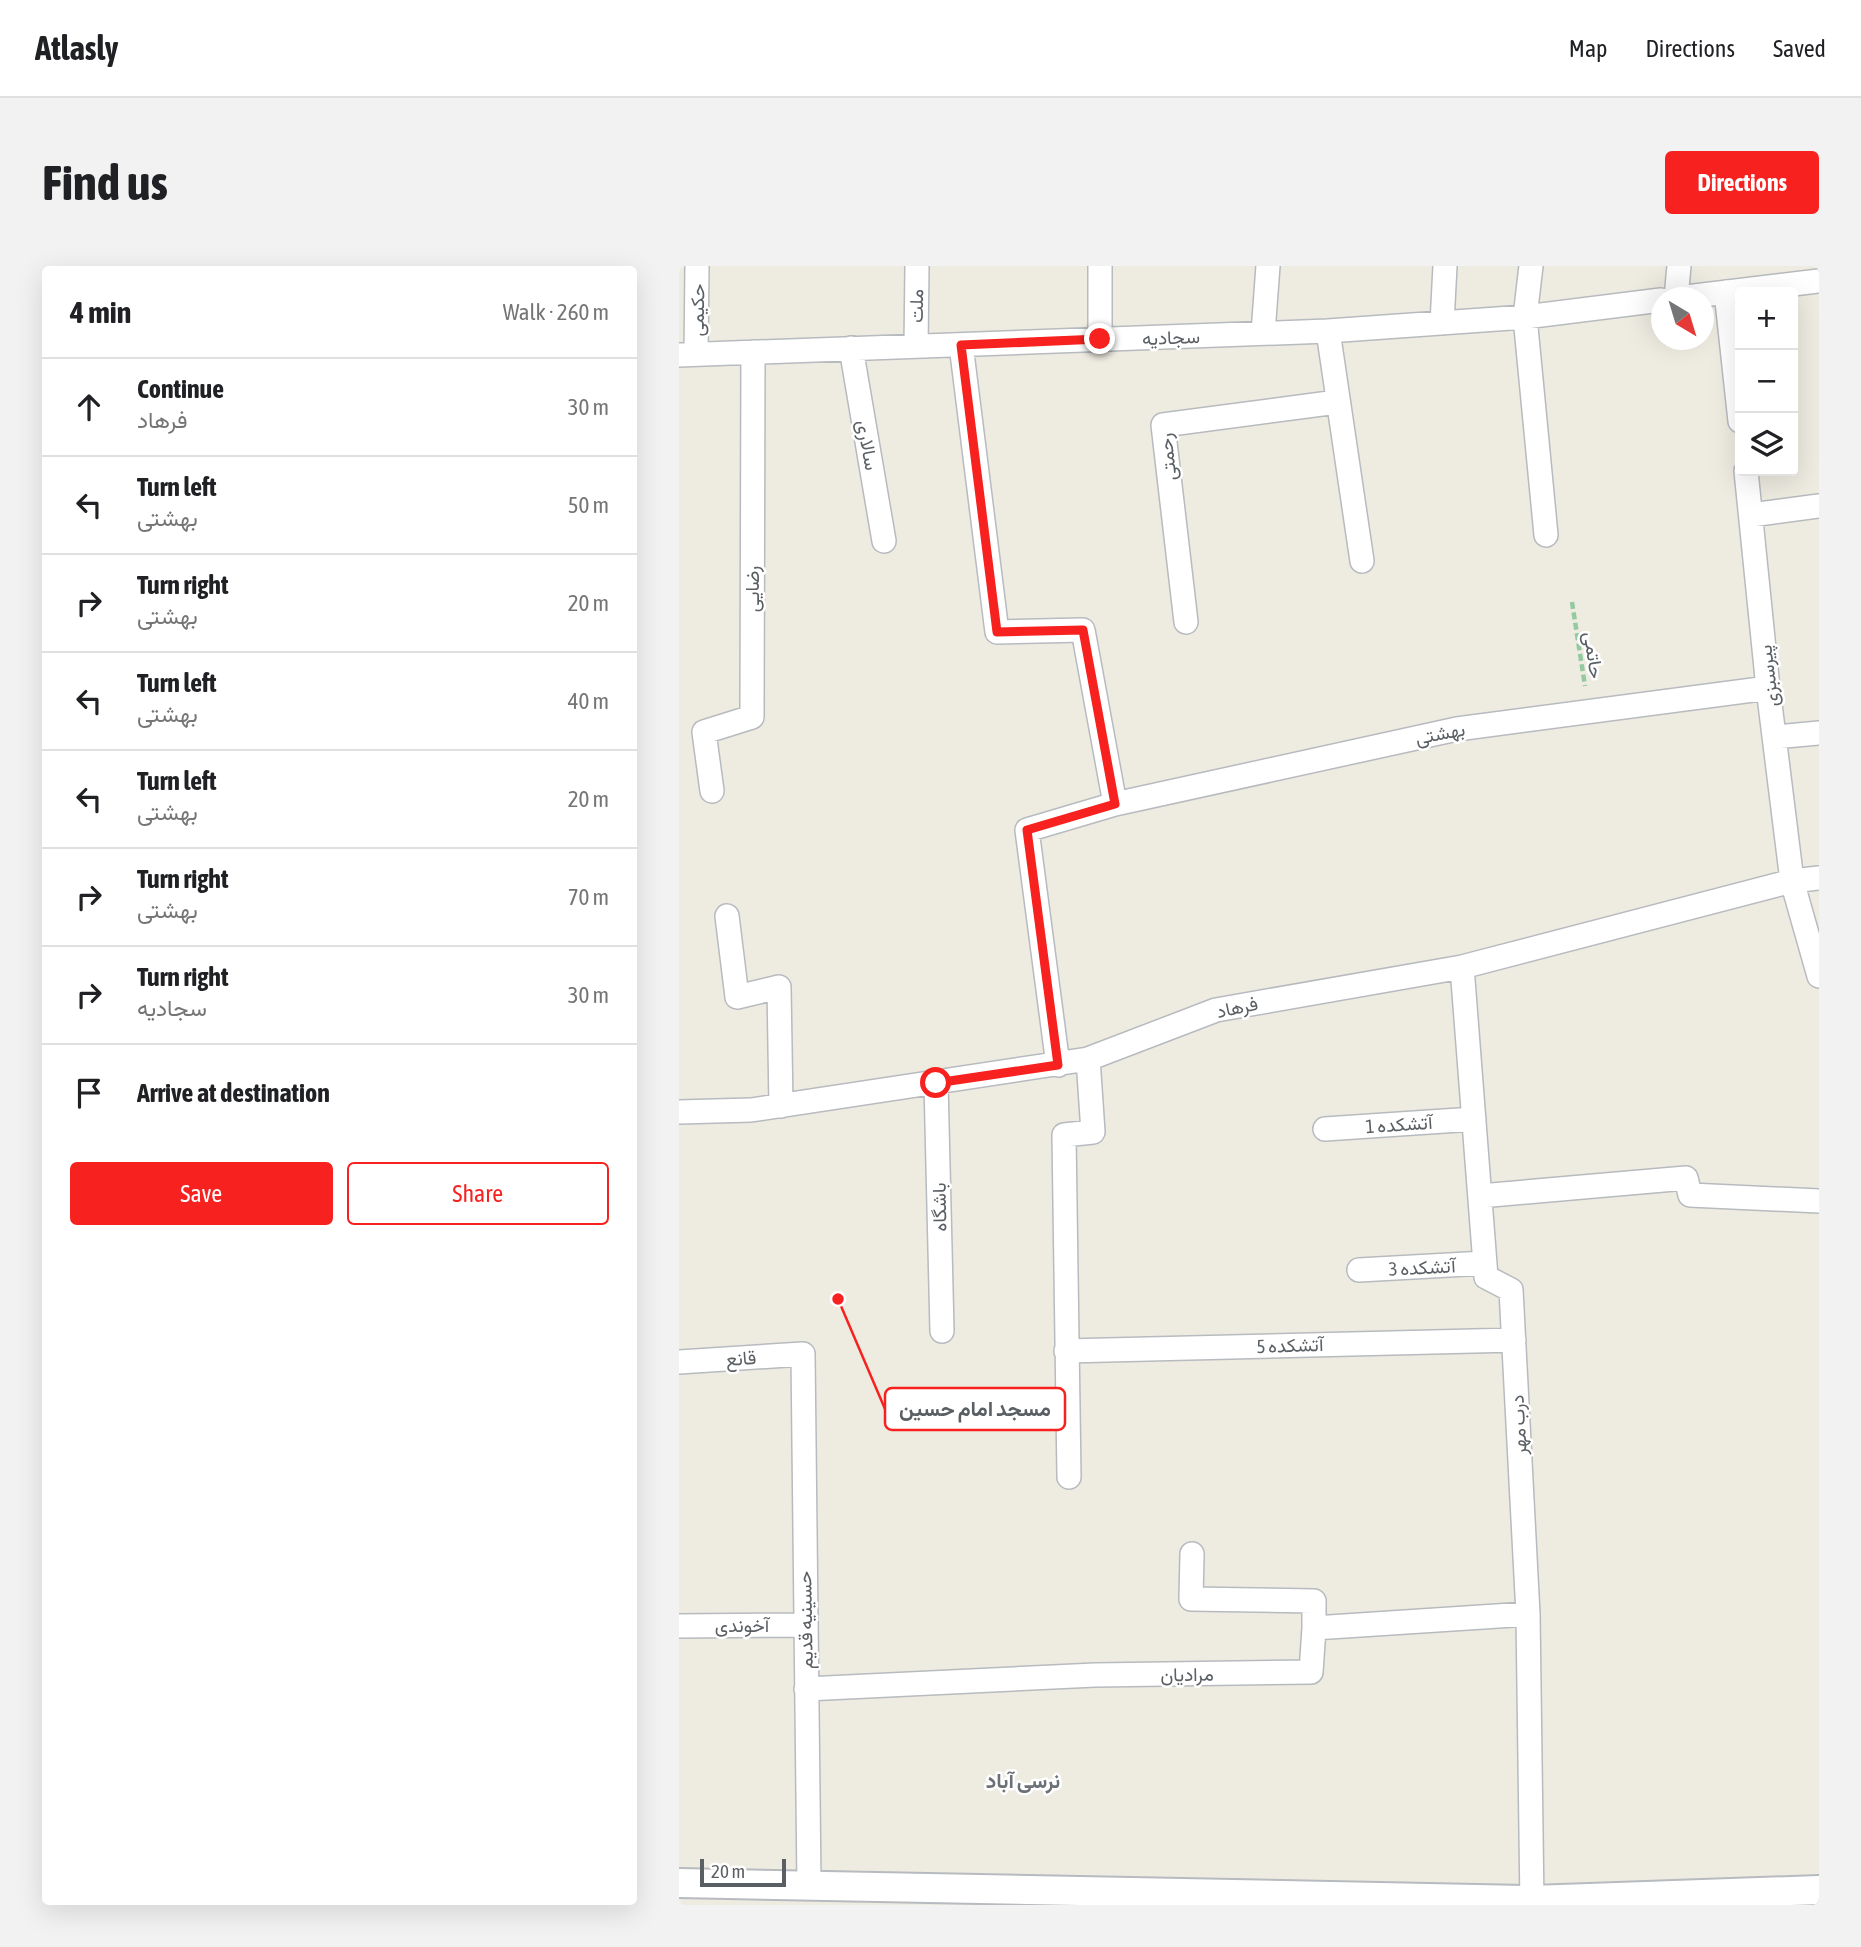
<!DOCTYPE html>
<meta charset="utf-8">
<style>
:root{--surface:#fff;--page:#f2f2f2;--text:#202124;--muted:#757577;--line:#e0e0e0;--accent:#f7221f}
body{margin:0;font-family:"Asap Condensed",Vazirmatn,sans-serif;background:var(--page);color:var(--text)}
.controls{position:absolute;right:21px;top:21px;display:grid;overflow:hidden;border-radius:7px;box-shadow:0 7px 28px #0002}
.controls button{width:63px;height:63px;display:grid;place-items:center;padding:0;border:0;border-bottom:2px solid var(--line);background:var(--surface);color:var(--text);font:35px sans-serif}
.compass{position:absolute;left:972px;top:21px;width:63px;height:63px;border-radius:50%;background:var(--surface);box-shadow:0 7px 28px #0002;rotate:142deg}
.scale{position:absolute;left:21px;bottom:18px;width:86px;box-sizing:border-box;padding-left:7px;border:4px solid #5a5f64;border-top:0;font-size:19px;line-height:24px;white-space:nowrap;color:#5a5f64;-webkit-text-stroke:5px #fff;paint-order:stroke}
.stop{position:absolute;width:21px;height:21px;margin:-16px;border:5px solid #f7221f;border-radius:50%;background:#fff}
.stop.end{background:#f7221f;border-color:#fff;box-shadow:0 2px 7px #0008}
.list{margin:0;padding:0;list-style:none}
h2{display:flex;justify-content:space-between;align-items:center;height:91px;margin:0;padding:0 28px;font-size:30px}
h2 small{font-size:23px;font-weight:400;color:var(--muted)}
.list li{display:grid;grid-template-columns:46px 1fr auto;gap:21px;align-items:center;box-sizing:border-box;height:98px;padding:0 28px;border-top:2px solid var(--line)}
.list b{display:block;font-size:26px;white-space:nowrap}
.list p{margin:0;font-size:23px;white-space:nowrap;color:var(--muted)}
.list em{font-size:23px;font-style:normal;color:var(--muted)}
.actions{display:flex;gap:14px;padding:21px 28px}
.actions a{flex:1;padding:16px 0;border:2px solid var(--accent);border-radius:7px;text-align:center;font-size:24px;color:var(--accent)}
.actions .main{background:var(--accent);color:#fff}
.icon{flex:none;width:38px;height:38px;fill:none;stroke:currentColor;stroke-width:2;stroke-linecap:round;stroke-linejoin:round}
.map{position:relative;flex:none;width:1140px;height:1639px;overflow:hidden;border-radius:7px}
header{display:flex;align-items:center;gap:42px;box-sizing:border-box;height:98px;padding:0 35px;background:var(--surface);border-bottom:2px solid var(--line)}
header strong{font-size:33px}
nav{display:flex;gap:38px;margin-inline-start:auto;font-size:24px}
.intro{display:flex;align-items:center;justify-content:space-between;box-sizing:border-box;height:168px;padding:0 42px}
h1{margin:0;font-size:49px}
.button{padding:18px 32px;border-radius:7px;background:var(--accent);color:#fff;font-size:24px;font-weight:700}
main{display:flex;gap:42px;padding:0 42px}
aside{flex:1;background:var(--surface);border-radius:7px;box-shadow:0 7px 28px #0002}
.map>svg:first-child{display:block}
</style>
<header>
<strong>Atlasly</strong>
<nav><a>Map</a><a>Directions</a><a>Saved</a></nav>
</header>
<div class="intro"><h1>Find us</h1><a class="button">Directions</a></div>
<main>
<aside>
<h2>4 min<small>Walk · 260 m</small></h2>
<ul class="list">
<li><svg class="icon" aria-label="ahead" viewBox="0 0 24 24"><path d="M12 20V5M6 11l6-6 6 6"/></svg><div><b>Continue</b><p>فرهاد</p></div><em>30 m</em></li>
<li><svg class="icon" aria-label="left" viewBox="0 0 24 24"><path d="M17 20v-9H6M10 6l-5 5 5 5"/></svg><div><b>Turn left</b><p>بهشتی</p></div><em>50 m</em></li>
<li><svg class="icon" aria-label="right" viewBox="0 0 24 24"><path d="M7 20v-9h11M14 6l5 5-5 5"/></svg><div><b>Turn right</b><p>بهشتی</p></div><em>20 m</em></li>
<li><svg class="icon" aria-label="left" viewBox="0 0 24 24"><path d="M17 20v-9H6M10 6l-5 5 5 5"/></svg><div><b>Turn left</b><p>بهشتی</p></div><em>40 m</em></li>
<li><svg class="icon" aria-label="left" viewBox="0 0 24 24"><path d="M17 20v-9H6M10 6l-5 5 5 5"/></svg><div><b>Turn left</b><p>بهشتی</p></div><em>20 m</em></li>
<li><svg class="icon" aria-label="right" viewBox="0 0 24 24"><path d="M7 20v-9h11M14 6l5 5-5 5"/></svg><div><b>Turn right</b><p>بهشتی</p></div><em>70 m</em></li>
<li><svg class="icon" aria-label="right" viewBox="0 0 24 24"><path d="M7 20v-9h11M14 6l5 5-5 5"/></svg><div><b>Turn right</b><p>سجادیه</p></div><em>30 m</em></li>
<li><svg class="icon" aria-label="arrive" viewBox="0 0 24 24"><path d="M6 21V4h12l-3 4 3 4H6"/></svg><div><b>Arrive at destination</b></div></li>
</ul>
<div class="actions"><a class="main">Save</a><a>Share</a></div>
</aside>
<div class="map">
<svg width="1140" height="1639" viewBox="0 0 1140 1639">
<rect width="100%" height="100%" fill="#eeebe1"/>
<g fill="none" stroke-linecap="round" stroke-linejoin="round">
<g stroke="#b7bbbf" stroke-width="26">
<path id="minor" d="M852 0 846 51 867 269
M1047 26 1061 155
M997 32 1000 0
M999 32 1140 15
M763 57 766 0
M649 65 683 295
M584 67 589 0
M421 73V0
M282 79 318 366 404 364 436 538
M237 80 238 0
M172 82 205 275
M17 88 18 0
M0 89 649 65 846 51 982 34
M1067 205 1089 422 1113 615 1140 710
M1072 249 1140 240
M507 356 484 159 658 136
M1097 471 1140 467
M33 525 25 466 73 451 74 86
M48 650 58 731 100 721 102 840
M783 701 807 1011 832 1024 849 1348 853 1639
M379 799 348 564 436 538 778 463 1089 422
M257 817 263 1065
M0 846 72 844 409 793 537 744 783 701 1113 615 1140 612
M646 863 795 853
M801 930 1007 912 1011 929 1140 935
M680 1004 806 997
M387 1085 835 1074
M0 1096 124 1088 130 1619
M390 1211 385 869 414 866 409 793
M513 1288 512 1333 635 1335V1362
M0 1360 127 1359
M127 1423 416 1409 632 1406 635 1362 849 1348"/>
</g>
<g stroke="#b7bbbf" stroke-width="32">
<path id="tertiary" d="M0 1617 853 1634 1140 1624"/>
</g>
<path stroke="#94caa0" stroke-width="4.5" stroke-dasharray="7 3.5" stroke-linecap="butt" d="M893 336 906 420"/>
<use href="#minor" stroke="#fff" stroke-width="23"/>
<use href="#tertiary" stroke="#fff" stroke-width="28"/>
</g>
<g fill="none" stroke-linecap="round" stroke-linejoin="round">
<path stroke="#f7221f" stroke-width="9" d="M257 817 379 799 348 564 436 538 404 364 318 366 282 79 421 73"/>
</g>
<g text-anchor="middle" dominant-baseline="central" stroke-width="5" stroke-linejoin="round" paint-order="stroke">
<g font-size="19" fill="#5a5f64" stroke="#fff">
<text transform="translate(237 40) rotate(-89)">ملت</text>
<text transform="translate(18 44) rotate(-89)">حکیمی</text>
<text transform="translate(492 71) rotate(-2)">سجادیه</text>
<text transform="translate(189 179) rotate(80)">سالاری</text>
<text transform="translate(488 191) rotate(-96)">رحمتی</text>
<text transform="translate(73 323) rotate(-90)">رضایی</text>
<text transform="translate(915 389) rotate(82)">حاتمی</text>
<text transform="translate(1089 410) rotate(-97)">پیرسبزی</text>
<text transform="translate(761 467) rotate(-11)">بهشتی</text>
<text transform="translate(558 741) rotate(-12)">فرهاد</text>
<text transform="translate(720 858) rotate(-4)">آتشکده 1</text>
<text transform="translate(260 941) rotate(-91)">باشگاه</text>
<text transform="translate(743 1001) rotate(-3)">آتشکده 3</text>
<text transform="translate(611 1079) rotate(-2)">آتشکده 5</text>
<text transform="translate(62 1092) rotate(-4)">قانع</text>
<text transform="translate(839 1159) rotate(-93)">درب مهر</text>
<text transform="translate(126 1354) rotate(-91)">حسینیه قدیم</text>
<text x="63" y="1359">آخوندی</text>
<text transform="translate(508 1408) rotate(-1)">مرادیان</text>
</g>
<g font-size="21" font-weight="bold" fill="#6b7176" stroke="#fff">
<text x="344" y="1514">نرسی آباد</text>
</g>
</g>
<path fill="none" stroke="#f7221f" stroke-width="2.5" d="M159 1033L206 1143"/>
<circle fill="#f7221f" stroke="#fff" stroke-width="2.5" cx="159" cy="1033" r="7"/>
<rect fill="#fff" stroke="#f7221f" stroke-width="2.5" x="206" y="1122" width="180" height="42" rx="7"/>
<g font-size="21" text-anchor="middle" font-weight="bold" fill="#5a5f64">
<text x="296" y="1150">مسجد امام حسین</text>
</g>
</svg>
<div class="controls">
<button>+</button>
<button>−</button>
<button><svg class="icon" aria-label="layers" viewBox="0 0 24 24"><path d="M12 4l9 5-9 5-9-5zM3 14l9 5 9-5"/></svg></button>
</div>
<svg class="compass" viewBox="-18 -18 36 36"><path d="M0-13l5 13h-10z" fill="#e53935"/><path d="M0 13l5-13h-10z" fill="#757577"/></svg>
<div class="scale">20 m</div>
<div class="stop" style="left:257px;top:817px"></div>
<div class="stop end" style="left:421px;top:73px"></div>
</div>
</main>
